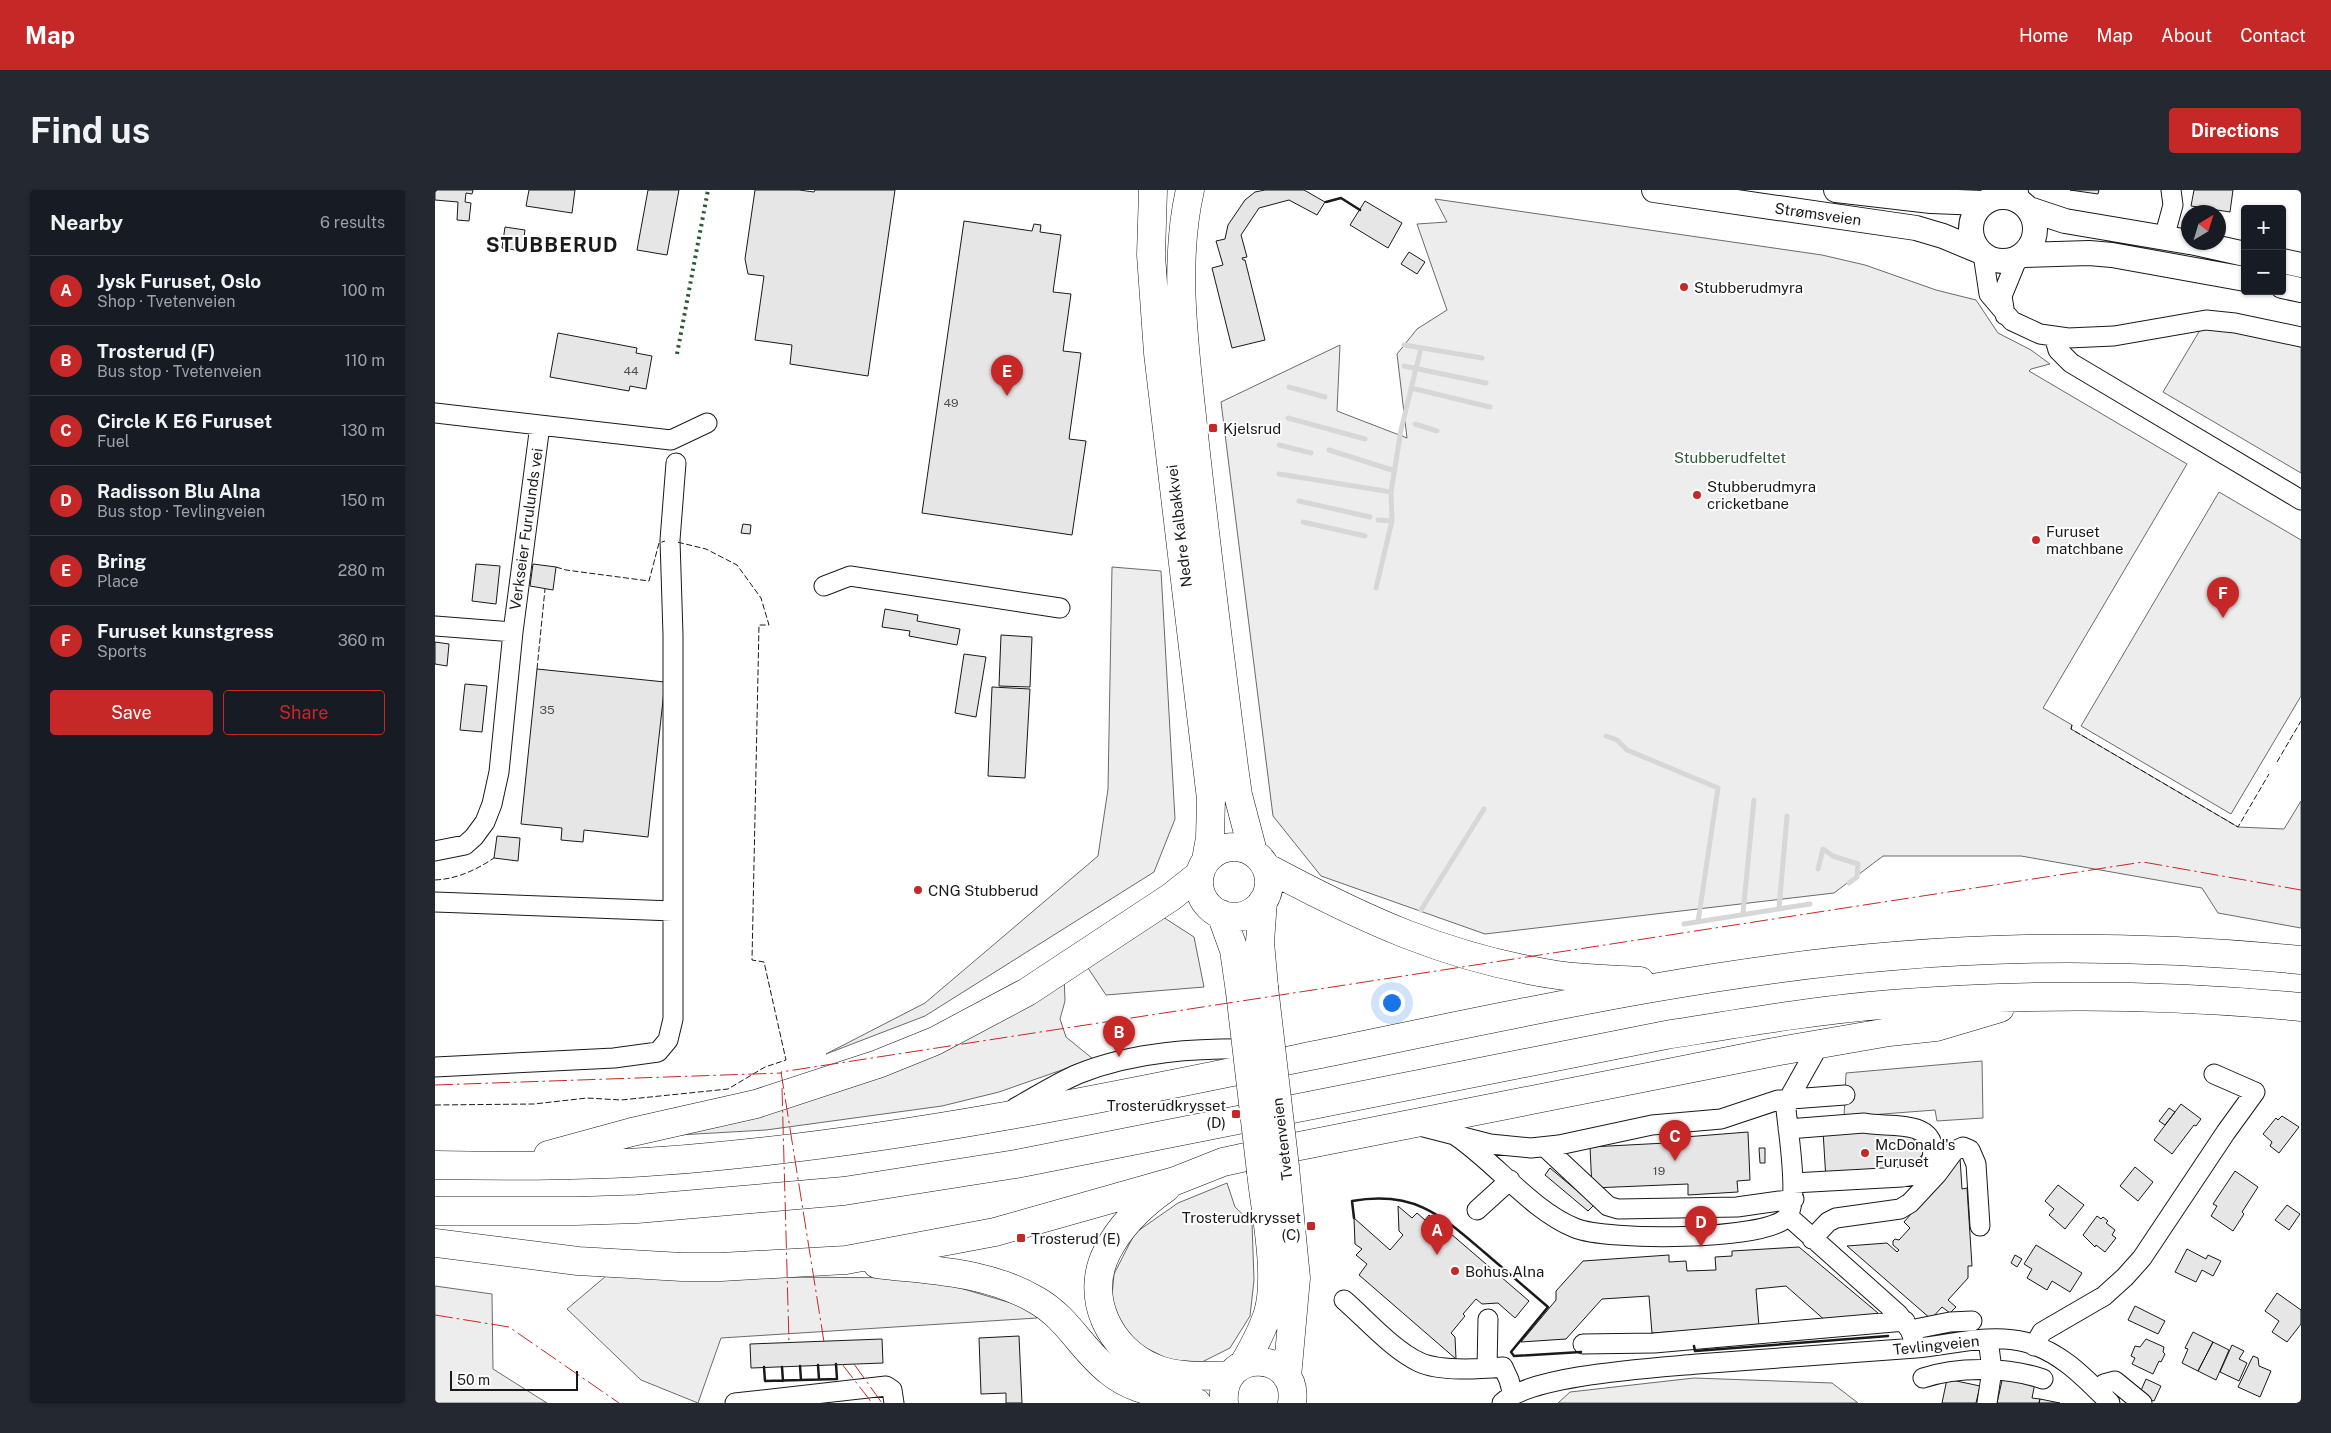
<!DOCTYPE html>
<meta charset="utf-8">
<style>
:root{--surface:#171b24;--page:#242831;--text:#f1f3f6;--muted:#9ea1a6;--line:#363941;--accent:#c62828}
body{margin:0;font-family:"Public Sans",sans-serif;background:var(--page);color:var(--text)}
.controls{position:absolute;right:15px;top:15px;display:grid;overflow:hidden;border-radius:5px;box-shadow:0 1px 4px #0004}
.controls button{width:45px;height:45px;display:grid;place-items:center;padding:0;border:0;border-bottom:1px solid var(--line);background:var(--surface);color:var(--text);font:25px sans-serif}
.compass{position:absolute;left:1746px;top:15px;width:45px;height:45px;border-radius:50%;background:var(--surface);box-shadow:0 1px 4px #0004;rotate:38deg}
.scale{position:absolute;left:15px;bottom:12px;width:128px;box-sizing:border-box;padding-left:5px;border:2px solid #1a1a1a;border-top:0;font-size:14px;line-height:18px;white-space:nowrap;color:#1a1a1a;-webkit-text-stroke:4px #fff;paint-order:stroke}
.you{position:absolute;left:956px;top:812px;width:18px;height:18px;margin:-12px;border:4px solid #fff;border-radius:50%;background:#1a73e8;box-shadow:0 0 0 8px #1a73e833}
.badge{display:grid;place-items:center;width:32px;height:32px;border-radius:50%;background:var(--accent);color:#fff;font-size:16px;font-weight:700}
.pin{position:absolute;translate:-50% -41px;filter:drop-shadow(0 1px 2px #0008)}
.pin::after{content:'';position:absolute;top:26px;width:18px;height:15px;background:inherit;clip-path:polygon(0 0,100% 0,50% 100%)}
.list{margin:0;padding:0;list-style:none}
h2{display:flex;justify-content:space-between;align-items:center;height:65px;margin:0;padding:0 20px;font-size:21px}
h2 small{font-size:16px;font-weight:400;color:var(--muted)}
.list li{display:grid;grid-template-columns:32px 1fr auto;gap:15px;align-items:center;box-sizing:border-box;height:70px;padding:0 20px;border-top:1px solid var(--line)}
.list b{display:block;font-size:19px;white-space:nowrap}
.list p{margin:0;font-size:16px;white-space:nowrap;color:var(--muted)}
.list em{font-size:16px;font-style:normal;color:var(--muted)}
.actions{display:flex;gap:10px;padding:15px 20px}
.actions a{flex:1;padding:11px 0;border:1px solid var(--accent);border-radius:5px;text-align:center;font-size:18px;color:var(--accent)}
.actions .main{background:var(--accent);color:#fff}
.map{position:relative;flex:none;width:1866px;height:1213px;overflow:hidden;border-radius:5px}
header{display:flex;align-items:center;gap:30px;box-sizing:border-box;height:70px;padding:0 25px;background:var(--accent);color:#fff}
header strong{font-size:24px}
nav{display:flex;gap:28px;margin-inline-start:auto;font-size:18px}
.intro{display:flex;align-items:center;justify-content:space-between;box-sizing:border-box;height:120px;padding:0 30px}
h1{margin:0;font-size:35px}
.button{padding:12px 22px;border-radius:5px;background:var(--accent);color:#fff;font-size:18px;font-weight:700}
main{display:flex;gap:30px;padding:0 30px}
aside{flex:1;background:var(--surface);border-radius:5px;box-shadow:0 1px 4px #0004}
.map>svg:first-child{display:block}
</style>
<header>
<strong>Map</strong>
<nav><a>Home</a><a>Map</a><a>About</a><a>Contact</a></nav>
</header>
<div class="intro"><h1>Find us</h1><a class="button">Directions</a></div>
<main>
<aside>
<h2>Nearby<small>6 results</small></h2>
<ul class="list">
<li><span class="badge">A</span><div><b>Jysk Furuset, Oslo</b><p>Shop · Tvetenveien</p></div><em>100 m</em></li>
<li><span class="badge">B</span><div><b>Trosterud (F)</b><p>Bus stop · Tvetenveien</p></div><em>110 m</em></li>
<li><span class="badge">C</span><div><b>Circle K E6 Furuset</b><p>Fuel</p></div><em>130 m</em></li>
<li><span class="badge">D</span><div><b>Radisson Blu Alna</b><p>Bus stop · Tevlingveien</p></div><em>150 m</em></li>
<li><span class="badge">E</span><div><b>Bring</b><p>Place</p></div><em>280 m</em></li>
<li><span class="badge">F</span><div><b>Furuset kunstgress</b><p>Sports</p></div><em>360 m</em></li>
</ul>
<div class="actions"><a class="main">Save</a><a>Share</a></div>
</aside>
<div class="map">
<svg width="1866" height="1213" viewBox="0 0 1866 1213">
<rect width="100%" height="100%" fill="#fff"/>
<path fill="#ededed" stroke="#6a6a6a" d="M1000 9 1387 65 1430 75 1501 100 1541 110 1563 143 1596 160 1615 174 1596 179 1594 181 1752 274 1608 518 1637 535 1636 539 1803 637 1849 639 1866 611V738L1783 723 1767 698 1586 666H1448L1399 703 1050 744 886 686 838 626 786 212 905 155 902 221 972 248 962 164 982 139 1012 120 982 34 1012 32Z
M1771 130 1866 147V283L1728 202Z
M1784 302 1866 350V506L1796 624 1646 536Z
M677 377 726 381 740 629 719 682 490 826 391 864 490 813 663 666 673 599Z
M728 727 759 747 769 797 671 805 651 775Z
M629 784 630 811 625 829 631 847 658 869 564 902 507 916 331 940 226 946 460 874Z
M1547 871 1548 928 1502 931 1500 920 1409 927 1411 883Z
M792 993 800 1017 817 1033 819 1090 815 1126 795 1158 767 1172 735 1170 705 1155 690 1145 676 1117 679 1084 700 1043 743 1013Z
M171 1086 491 1088 593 1118 602 1128 286 1148 263 1213 206 1190 132 1119Z
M0 1096 57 1104 58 1179 112 1213H0Z
M1259 1188 1397 1193 1423 1213H1123L1135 1202Z"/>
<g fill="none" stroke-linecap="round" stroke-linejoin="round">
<path stroke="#d7d7d7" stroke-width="5" d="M969 155 1047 168
M969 176 1051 193
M854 197 890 207
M976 198 1055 217
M853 228 930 249
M980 234 1002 241
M844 255 876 263
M894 260 960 281
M844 284 956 302
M864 311 935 327
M943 330 957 331
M868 332 930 346
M941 398 957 331 956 302 966 240 986 158
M1171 546 1182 550 1192 560 1283 598 1263 732
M1383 679 1388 659 1398 666 1423 674 1422 687 1414 693
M1344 718 1352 626
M986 720 1049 619
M1308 723 1319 610
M1249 734 1375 714"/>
</g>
<path fill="#e6e6e6" stroke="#1a1a1a" d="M0 0H38L37 4 31 3 30 12 36 13 34 31 22 30 23 12 0 10Z
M94 0H140L137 23 91 16Z
M213 0H244L232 65 202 60Z
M320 0H364L379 2 380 0H460L433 186 355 174 357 155 320 150 329 86 313 84 310 69Z
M830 0H869L890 12 882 25 854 10 824 18 806 45 812 67 807 68 808 70H810L830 150 797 158 777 78 788 75 781 51 790 49 793 35 810 10 820 2Z
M1635 0H1664L1663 4Z
M1759 0H1798L1795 22 1756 16Z
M930 11 967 33 953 58 915 35Z
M529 31 597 41 599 34 606 35 605 42 626 45 618 102 636 104 628 161 646 163 634 249 651 251 637 345 487 323Z
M70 37 90 40 87 61 67 58Z
M974 62 990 72 982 84 966 74Z
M123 143 202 158 201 163 217 166 211 199 195 196 194 201 115 187Z
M308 334 316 335 315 344 306 343Z
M41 374 65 376 61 414 37 411Z
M98 374 121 377 118 400 95 396Z
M450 419 483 425 482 431 525 439 522 455 474 446 475 441 447 437Z
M566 445 597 447 595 497 564 496Z
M0 452 14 454 12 476 0 474Z
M529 464 551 467 541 527 520 523Z
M102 479 230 492 213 647 149 640 148 652 126 650 127 638 86 634Z
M30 494 52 496 47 542 25 540Z
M557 497 595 499 590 588 553 586Z
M62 646 85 648 83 671 59 668Z
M1746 914 1766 929 1761 936 1759 935 1737 964 1719 950Z
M1734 918 1740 922 1730 935 1724 931Z
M1847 926 1864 937 1844 963 1835 956 1837 952 1828 944 1841 928 1843 930Z
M1388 941 1473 944 1489 959V963L1474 979 1391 990Z
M1313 942 1315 990 1302 991 1303 1002 1253 1005V994L1157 998 1155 957 1250 952V947Z
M1324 958H1330V973H1325Z
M1525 968 1527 999 1532 998 1537 1076H1533V1088L1513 1110 1521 1117 1515 1123 1507 1117 1496 1129 1412 1056 1452 1053 1462 1062 1464 1060 1458 1055V1051L1460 1049 1464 1050 1475 1038 1469 1032Z
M1700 977 1718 992 1703 1011 1685 996Z
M1115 978 1159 1015 1153 1021 1110 985Z
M1800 981 1823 997 1807 1022 1809 1024 1798 1041 1776 1026 1782 1016 1778 1014Z
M1623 995 1649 1015 1630 1039 1614 1025 1619 1019 1610 1011Z
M1852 1015 1865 1024 1854 1040 1840 1030Z
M963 1016 977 1028 982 1023 990 1030 994 1025 1094 1111 1080 1128 1063 1113 1047 1114 1041 1109 1028 1124 1030 1126 1016 1143 1020 1147 1021 1169 924 1085 932 1074 921 1065 927 1059 920 1054 919 1028 955 1060 968 1045 964 1041Z
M1662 1026 1666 1029 1668 1027 1673 1031 1671 1033 1680 1040 1677 1045 1681 1048 1670 1062 1661 1055 1660 1057 1648 1045Z
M1601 1055 1647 1083 1635 1102 1617 1091 1612 1100 1592 1088 1597 1079 1589 1074Z
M1364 1057 1449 1128 1392 1132 1351 1096 1321 1099 1324 1137 1217 1143 1214 1106 1167 1109 1131 1149 1086 1152 1121 1110V1101L1148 1071 1234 1065V1072L1251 1071 1252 1081 1281 1080 1280 1067 1297 1066V1061Z
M1752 1059 1771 1069 1773 1065 1786 1071 1778 1086 1767 1080 1761 1092 1740 1082Z
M1580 1065 1587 1069 1582 1077 1576 1073Z
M1842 1103 1866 1120V1134L1852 1152 1837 1142 1844 1131 1830 1121Z
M1700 1116 1730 1131 1723 1144 1693 1130Z
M1758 1142 1778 1152 1763 1181 1747 1173 1753 1159 1750 1158Z
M584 1146 587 1213H571V1203L546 1204 544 1148Z
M447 1149 448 1173 316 1178 315 1154Z
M1711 1149 1729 1157 1728 1162 1730 1164 1726 1172 1724 1171 1718 1184 1697 1174 1700 1168 1696 1166 1700 1156 1705 1157Z
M1778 1152 1794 1160 1781 1190 1763 1181Z
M1797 1155 1809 1161 1804 1169 1812 1173 1804 1191 1785 1182Z
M1818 1166 1823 1168 1824 1176 1836 1181 1825 1207 1803 1197Z
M1568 1186 1600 1193 1597 1208 1605 1209 1604 1213H1562Z
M1512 1189 1545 1196 1541 1213H1507Z
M1711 1189 1726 1196 1719 1211 1704 1205Z
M1605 1209 1625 1213H1604Z"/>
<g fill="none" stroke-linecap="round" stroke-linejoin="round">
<g stroke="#1a1a1a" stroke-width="21">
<path id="minor" d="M1583 0 1585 11
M1729 48 1738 15 1736 0
M1548 64 1554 104 1577 131 1605 144 1633 148 1679 146 1771 130 1800 133 1866 147
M1570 125 1567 106 1583 67
M1619 146 1623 160 1636 173 1866 310
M0 223 236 250 272 233
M389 396 415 386 625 418
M0 436 78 442
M0 661 30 655 39 647 50 632 57 614 64 582 78 442 105 235
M0 712 238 721
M0 877 179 868 223 862 233 850 238 829V445L235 350 241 273
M580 918C600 907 622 893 643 884 700 861 763 858 823 859
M981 935 1055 954 1096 958 1124 955 1217 935 1286 929 1343 910 1410 905
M1353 939 1429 933C1450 938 1496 928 1498 960 1498 970 1493 978 1486 984L1467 987 1358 993
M1021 946C1061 973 1096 1020 1140 1038 1171 1051 1331 1051 1352 1027 1365 1011 1353 942 1351 919L1353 910 1385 853
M1110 957 1173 1016 1183 1019 1302 1017 1359 1009
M1042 1020 1075 990
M1353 1026 1463 1124 1475 1140 1482 1158
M1377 1049 1393 1032 1401 1028 1465 1019 1475 1013 1502 984 1519 961 1528 957 1535 960 1541 974 1545 1036
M909 1110C931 1129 958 1160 984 1172 1005 1182 1045 1179 1068 1177L1074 1190 1078 1205
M1475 1140 1515 1132 1537 1131
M1148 1154 1219 1153 1470 1131
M1599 1156 1607 1142 1669 1106 1690 1087 1707 1068 1791 942 1820 902 1779 884
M1052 1178 1053 1129
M1488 1188C1524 1176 1573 1177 1608 1189
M1663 1201 1669 1194 1680 1191 1707 1213
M300 1213 451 1196 457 1200 459 1213
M1067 1213C1095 1185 1220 1178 1262 1174 1335 1168 1408 1164 1481 1158 1516 1155 1555 1143 1590 1152 1626 1162 1649 1187 1675 1213
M1552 1213 1557 1180 1553 1149"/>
</g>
<g stroke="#1a1a1a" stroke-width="26">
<path id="major" d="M1219 0 1481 38 1508 46 1544 61
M1401 0 1496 11 1548 13
M1536 39a32 32 0 1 1 64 0a32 32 0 1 1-64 0Z
M1594 19 1630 31 1754 52
M1756 52 1810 64
M1587 65 1654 63 1677 65 1810 89
M1847 71 1866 75
M1847 96 1866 100"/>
</g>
<g stroke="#1a1a1a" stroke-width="29">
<path id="highway" d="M718 0 716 65 723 163 776 609 775 648 771 670
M755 0C737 78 751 167 759 245 771 356 785 467 799 577L803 605 818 662
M764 692a35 35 0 1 1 70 0a35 35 0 1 1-70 0Z
M831 677C928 729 1011 768 1122 785 1149 789 1178 789 1205 791
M828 711 825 752 829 797
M786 724 799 760 805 802
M113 965 197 942 321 914 443 874 500 851 592 802 736 707 765 684
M0 975C91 977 184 976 274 967 482 948 686 905 890 863 1076 825 1270 781 1459 766 1595 754 1731 757 1866 770
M850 977 861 1088 852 1187
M731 998C708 1014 685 1036 672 1062 649 1107 674 1159 719 1178 742 1188 771 1186 795 1185
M0 1021H141L202 1019 409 1001 581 974 1231 845C1306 833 1381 820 1457 814 1594 803 1730 804 1866 817
M0 1053 143 1071 247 1077H286L411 1070 560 1042 740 991 788 972 834 962 1339 862 1454 842 1501 837 1565 818
M442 1074C498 1081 551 1081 601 1110 633 1128 646 1159 674 1181 700 1203 731 1203 762 1213
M808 1175C818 1158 827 1142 833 1123 844 1085 830 1021 826 982
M789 1213C784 1156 865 1160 857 1213"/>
</g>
<use href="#minor" stroke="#fff" stroke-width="19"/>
<use href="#major" stroke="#fff" stroke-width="24"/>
<use href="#highway" stroke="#fff" stroke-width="28"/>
<g stroke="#1a1a1a" stroke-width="29" stroke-linecap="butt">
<path id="highway-bridge" d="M829 797 850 977
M805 802 826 982"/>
</g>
<use href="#highway-bridge" stroke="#fff" stroke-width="28"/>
<path stroke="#2b5a34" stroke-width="4" stroke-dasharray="2.5 4" stroke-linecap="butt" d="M242 164 273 0"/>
<path stroke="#1a1a1a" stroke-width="1" stroke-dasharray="6 2.5" stroke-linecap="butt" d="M121 377 131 380 214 391 224 353 230 351
M102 479 110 399
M1637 535 1636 539 1803 637 1834 584
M1842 572 1866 531
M0 690C22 689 41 680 59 668
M0 915 99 914 152 908 186 910 293 899 330 877 351 870 329 772 317 770 324 435H334L326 408 302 375 271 359 242 352"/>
<path stroke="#1a1a1a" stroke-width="2.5" d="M891 12 906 8 925 20
M919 1028 917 1011C979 1000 1006 1025 1049 1062 1071 1081 1092 1099 1113 1117L1076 1162 1079 1166 1146 1162
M1259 1156 1260 1161 1453 1146
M383 1175 384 1189
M365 1176 366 1190
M329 1177 330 1191 402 1189 401 1174
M347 1177 348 1191"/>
<path stroke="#c62828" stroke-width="1" stroke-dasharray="18 4 2.5 4" stroke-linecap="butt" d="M0 895 347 883
M347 898 354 1153
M0 1125 74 1137 184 1213
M389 1152 346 882 1708 672 1866 700
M407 1174 437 1213
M419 1174 447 1213"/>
</g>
<g fill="#c62828" stroke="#fff" stroke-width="2">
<circle cx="1249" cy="97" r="5"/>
<rect x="773" y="233" width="10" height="10" rx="2.5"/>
<circle cx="1262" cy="305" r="5"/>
<circle cx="1601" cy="350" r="5"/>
<circle cx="483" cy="700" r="5"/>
<rect x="796" y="919" width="10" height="10" rx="2.5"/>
<circle cx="1430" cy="963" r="5"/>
<rect x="871" y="1031" width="10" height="10" rx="2.5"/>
<rect x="581" y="1043" width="10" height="10" rx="2.5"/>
<circle cx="1020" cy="1081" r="5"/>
</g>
<g text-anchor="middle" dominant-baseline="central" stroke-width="4" stroke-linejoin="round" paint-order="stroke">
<g font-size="12" fill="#4d4d4d">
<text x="196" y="181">44</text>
<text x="516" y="213">49</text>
<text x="112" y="520">35</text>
<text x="1224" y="981">19</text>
</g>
<g font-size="15" fill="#1a1a1a" stroke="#fff">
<text transform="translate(1383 24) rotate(8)">Strømsveien</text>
<text transform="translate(744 336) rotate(-97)">Nedre Kalbakkvei</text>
<text transform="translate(91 339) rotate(-82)">Verkseier Furulunds vei</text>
<text transform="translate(847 949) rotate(-97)">Tvetenveien</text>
<text transform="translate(1501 1155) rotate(-6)">Tevlingveien</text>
</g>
<g font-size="15" fill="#1a1a1a" stroke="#fff" text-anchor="start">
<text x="1259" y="97">Stubberudmyra</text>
<text x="788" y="238">Kjelsrud</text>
<text x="1272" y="296">Stubberudmyra<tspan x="1272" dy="17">cricketbane</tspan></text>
<text x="1611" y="341">Furuset<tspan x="1611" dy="17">matchbane</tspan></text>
<text x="493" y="700">CNG Stubberud</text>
<text x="791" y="915" text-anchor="end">Trosterudkrysset<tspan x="791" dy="17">(D)</tspan></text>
<text x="1440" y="954">McDonald's<tspan x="1440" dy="17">Furuset</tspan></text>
<text x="866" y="1027" text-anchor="end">Trosterudkrysset<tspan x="866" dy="17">(C)</tspan></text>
<text x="596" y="1048">Trosterud (E)</text>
<text x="1030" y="1081">Bohus Alna</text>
</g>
<g font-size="15" fill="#2b5a34" stroke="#fff">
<text x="1295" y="267">Stubberudfeltet</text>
</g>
<g font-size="20" font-weight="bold" letter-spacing="1" fill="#1a1a1a" stroke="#fff">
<text x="117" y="55">STUBBERUD</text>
</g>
</g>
</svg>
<div class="controls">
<button>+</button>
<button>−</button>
</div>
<svg class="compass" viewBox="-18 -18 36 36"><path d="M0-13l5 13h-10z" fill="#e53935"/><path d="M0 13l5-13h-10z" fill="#9ea1a6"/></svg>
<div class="scale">50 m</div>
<div class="you"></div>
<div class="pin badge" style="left:1002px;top:1065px">A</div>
<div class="pin badge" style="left:684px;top:867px">B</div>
<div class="pin badge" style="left:1240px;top:971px">C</div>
<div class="pin badge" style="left:1266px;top:1057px">D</div>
<div class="pin badge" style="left:572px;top:206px">E</div>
<div class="pin badge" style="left:1788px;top:428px">F</div>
</div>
</main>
